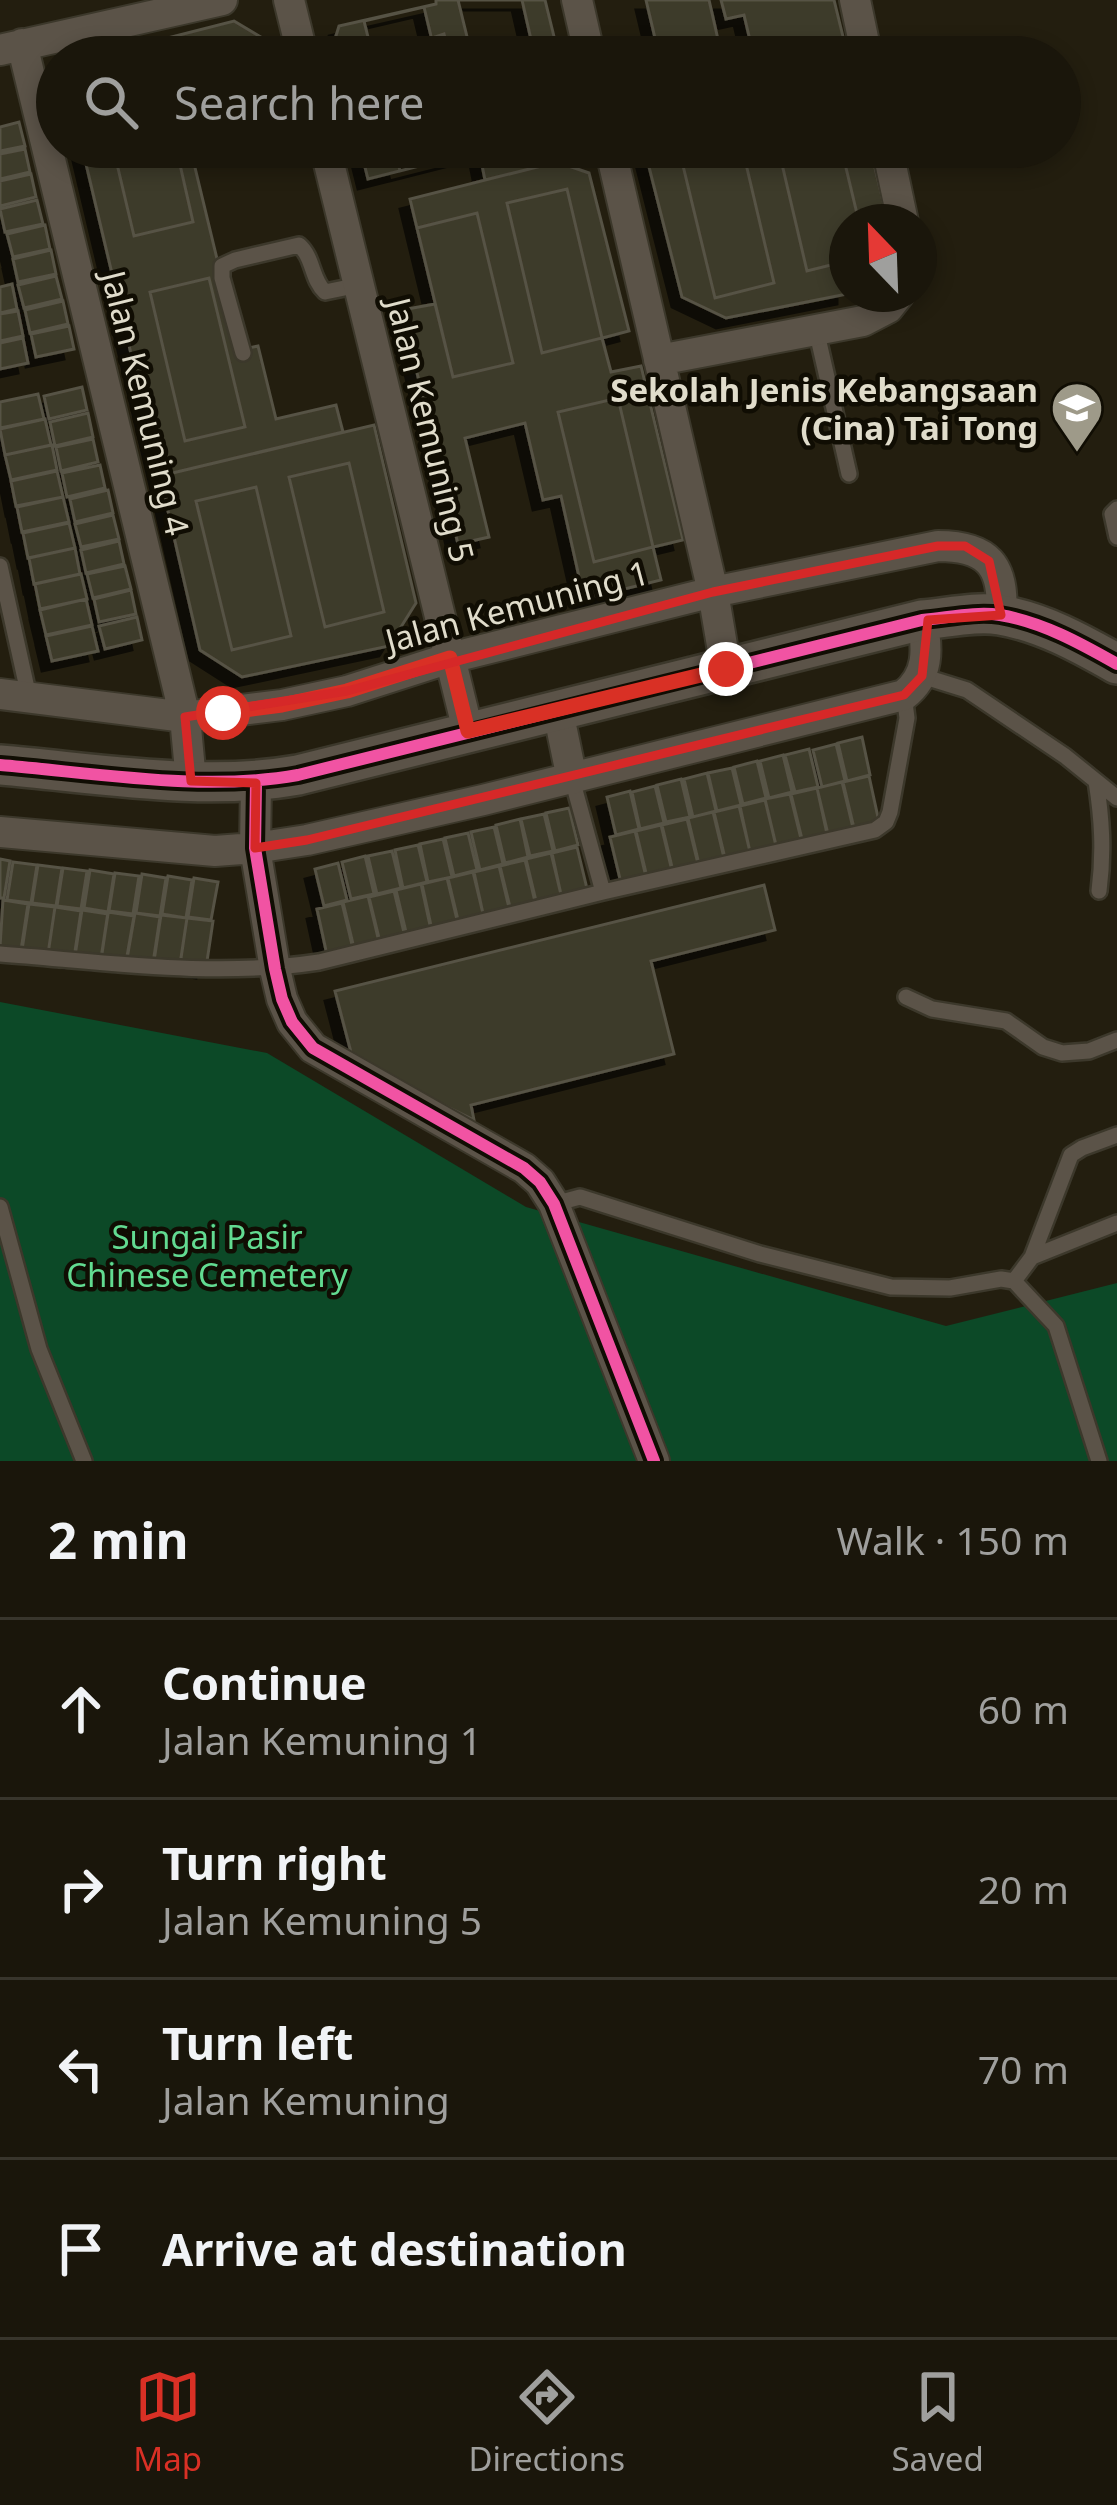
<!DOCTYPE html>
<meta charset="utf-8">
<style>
:root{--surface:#1a160b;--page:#272319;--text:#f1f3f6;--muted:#9f9f9d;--line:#38352c;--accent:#d93025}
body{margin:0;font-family:"Noto Sans",sans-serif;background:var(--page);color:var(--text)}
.compass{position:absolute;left:829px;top:204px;width:108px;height:108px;border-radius:50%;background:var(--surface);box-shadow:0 6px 18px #0003;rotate:337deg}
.stop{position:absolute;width:36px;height:36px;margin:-27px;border:9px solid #d93025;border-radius:50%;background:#fff}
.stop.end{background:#d93025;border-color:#fff;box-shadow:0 3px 12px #0008}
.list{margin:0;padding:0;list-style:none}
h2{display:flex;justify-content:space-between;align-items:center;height:156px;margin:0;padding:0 48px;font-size:51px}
h2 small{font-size:39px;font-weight:400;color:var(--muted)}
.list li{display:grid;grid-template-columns:78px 1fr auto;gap:36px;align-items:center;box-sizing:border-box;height:180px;padding:0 48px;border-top:3px solid var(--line)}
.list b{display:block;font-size:45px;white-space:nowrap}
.list p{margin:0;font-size:39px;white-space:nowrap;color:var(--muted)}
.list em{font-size:39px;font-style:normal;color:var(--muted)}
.icon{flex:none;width:66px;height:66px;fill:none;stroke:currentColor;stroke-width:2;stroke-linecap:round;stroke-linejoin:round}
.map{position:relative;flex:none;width:1117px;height:1461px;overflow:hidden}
.search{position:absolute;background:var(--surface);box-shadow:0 6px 18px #0003;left:36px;right:36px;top:36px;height:132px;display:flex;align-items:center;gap:30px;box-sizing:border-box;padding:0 42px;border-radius:66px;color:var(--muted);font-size:45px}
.sheet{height:876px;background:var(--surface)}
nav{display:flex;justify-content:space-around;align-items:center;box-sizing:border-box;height:168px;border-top:3px solid var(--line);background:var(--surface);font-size:33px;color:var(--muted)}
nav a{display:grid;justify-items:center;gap:6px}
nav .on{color:var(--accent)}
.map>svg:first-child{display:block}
</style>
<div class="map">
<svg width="1117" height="1461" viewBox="0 0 1117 1461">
<defs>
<filter id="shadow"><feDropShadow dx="-10" dy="10" stdDeviation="0" flood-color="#0009"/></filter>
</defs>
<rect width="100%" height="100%" fill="#231e0f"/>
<path fill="#0c4927" d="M0 1002 267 1053 526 1207 946 1326 1117 1283V1461H0Z"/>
<path fill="#3e3a29" stroke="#565245" stroke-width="3" fill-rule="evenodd" filter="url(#shadow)" d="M436 0H545L559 57H450L444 34 432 38 436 57H339L335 39 339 26 436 4Z
M458 0H522L535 57H472Z
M646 0H709L722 57H621L618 45 655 38Z
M721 0H834L848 57H754L744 15 726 19Z
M424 7 436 57H373L364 21Z
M234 21 281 49 283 57H256L254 50 223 57H93Z
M19 122 25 146 0 151V127Z
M82 147H113L134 236 193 222 176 147H190L239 350 258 346 276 419 336 405 343 432 160 476ZM209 278 245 427 185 441 150 292Z
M113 147H176L193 222 134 236Z
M360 147H457L459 156 368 179Z
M394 147H457L459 156 400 171Z
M473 147H557L561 164 557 162 485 180 480 155 475 156Z
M644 147H686L679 149 715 298 774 283 742 147H778L807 271 847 261V294L726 318 682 297Z
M686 147H742L774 283 715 298 679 149Z
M778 147H841L859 222H847V261L807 271Z
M841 147H870L888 222H859Z
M25 149 30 172 0 179V154Z
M557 162 589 173 629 331 602 338 611 372 641 366 683 540 653 547 661 580 584 599 561 496 543 500 525 423 465 438 489 537 458 544 402 310 435 304 453 377 513 363 477 213 417 228 410 199ZM567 189 602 338 542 353 507 203ZM618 398 653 547 594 562 558 412Z
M31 174 36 197 0 206V181Z
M567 189 602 338 542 353 507 203Z
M37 200 43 224 5 232 0 209Z
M477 213 513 363 453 377 417 228Z
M45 225 50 249 13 257 7 234Z
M51 250 56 274 18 282 13 259Z
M56 276 62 299 24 308 18 285Z
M209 278 245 427 185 441 150 292Z
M12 284 17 309 0 313V287Z
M63 301 68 324 30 333 25 310Z
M18 311 23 336 0 341V314Z
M69 326 74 349 36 357 31 334Z
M23 338 28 363 0 369V343Z
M82 387 87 410 49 419 44 396Z
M38 394 44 419 0 428V402Z
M618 398 653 547 594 562 558 412Z
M88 413 93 437 55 446 50 422Z
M45 419 51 445 5 455 0 429Z
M374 425 416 603 389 646 242 677 200 650 160 476ZM349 463 384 612 325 627 289 477ZM256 487 291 636 232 650 196 501Z
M93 439 98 462 61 471 56 447Z
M52 445 57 470 11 480 5 455Z
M349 463 384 612 325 627 289 477Z
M100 465 105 488 67 497 62 473Z
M57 471 63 497 16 506 11 481Z
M256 487 291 636 232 650 196 501Z
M108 490 113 513 75 522 70 499Z
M63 497 69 522 22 532 17 507Z
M113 515 119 539 81 547 75 524Z
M69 523 75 548 28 558 23 533Z
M119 541 124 564 86 573 81 550Z
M75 548 80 574 34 584 29 558Z
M125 566 131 589 93 598 87 574Z
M81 574 87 599 40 609 35 584Z
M131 590 136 614 99 622 94 599Z
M86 599 92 625 46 635 40 610Z
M137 617 142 640 105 649 99 626Z
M92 626 98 651 52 661 46 636Z
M862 737 870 775 847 781 838 743Z
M836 744 845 781 822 787 813 750Z
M809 749 818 787 795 792 785 755Z
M783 755 792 792 769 798 760 761Z
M757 761 766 798 743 804 734 767Z
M732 768 741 805 717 811 708 773Z
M707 773 716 811 693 817 684 779Z
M869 776 879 822 854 828 843 782Z
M681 779 690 817 666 822 657 785Z
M842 782 853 828 828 834 817 788Z
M655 786 664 823 640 829 632 792Z
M817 788 827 834 802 839 791 794Z
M630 791 639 829 616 835 607 797Z
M790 794 801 839 776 845 765 799Z
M765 800 776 846 750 852 740 806Z
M739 806 750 852 725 858 714 812Z
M569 808 578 845 555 851 546 813Z
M713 812 724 858 699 864 688 818Z
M544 814 553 851 530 856 521 819Z
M520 819 528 857 505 863 496 825Z
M687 819 698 864 673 871 662 825Z
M661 825 672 871 647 877 636 831Z
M494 827 503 864 480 870 471 832Z
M635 831 646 877 621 883 610 837Z
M468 833 477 870 454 876 445 838Z
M443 839 452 877 428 882 420 844Z
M418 845 427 882 403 888 395 850Z
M577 847 588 893 562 899 552 853Z
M392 851 401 888 377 894 368 856Z
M551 853 562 899 537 905 526 859Z
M365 856 374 894 351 899 342 862Z
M0 859 10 861 4 898H0Z
M525 860 536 906 511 911 500 866Z
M13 862 37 865 31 903 7 900Z
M338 863 347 900 324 906 315 869Z
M38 865 62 868 56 906 32 903Z
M499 866 510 912 484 918 474 872Z
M63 868 87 871 81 909 57 906Z
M90 870 114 874 108 912 84 908Z
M473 872 484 918 459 924 448 878Z
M115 873 139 876 133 914 109 911Z
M142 874 166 878 160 916 136 913Z
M168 876 192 880 186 918 162 914Z
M194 878 218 882 211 920 188 917Z
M447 878 458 924 432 930 422 884Z
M421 884 431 930 407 936 396 890Z
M764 885 775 930 651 961 674 1054 471 1105 474 1120 353 1060 335 991Z
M394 891 405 937 380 942 369 897Z
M368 896 379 942 354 948 343 902Z
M3 900 28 904 21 950 0 947Z
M342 903 353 949 327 955 317 909Z
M29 904 55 907 48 954 22 950Z
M55 907 81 911 74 958 48 954Z
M82 910 108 914 101 960 75 956Z
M108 912 134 916 126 962 101 958Z
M135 913 160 917 153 963 127 959Z
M161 915 187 918 180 965 154 961Z
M187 918 213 921 206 968 180 964Z"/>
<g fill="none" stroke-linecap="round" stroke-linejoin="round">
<g stroke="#3c382b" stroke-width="20">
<path id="service" d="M816 329 849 474
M243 353 222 278V266L235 260 299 245C314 258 311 279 325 292L359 285
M1117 509 1112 514 1117 537
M0 566 29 697
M922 676 967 690 1065 756 1117 798
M572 779 603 892
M1096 781C1102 819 1104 852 1099 891
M0 954C106 962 214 978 319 962L603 892 875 830 886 822 890 812 907 718 904 695
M906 997 932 1009 1006 1021 1043 1047 1062 1053 1089 1051 1117 1040
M554 1204 580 1197 760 1254 891 1287 950 1288 1001 1279 1014 1281 1056 1326 1099 1461
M0 1207 39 1349 84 1461
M1032 1257 1117 1223
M1014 1281 1032 1257 1071 1155 1082 1148 1117 1135"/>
</g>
<g stroke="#3c382b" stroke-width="34">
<path id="minor" d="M289 0 303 57
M577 0 590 57
M855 0 867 57
M22 44 185 717 191 781
M0 50 222 0
M325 147 468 731
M610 147 713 592 726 669
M887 147 903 222
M659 360 863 321 888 308 899 294
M0 694 185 717 282 705 347 691 450 658 713 592 938 546C987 546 1005 565 1001 615
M558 711 572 779
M256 783 255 848 275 969 282 999 292 1022 313 1048 524 1168 540 1182 554 1204 654 1461
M0 832 215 851 255 848 307 840 483 800 904 695C929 676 928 649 922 620"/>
</g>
<g stroke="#3c382b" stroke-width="44">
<path id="tertiary" d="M0 765C96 773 204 792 298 775L922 620C947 618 976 611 1000 615 1042 622 1080 643 1117 664"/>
</g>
<use href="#service" stroke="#5b5348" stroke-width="15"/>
<use href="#minor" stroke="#5b5348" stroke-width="30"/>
<use href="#tertiary" stroke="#5b5348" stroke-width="39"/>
<g stroke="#100d03" stroke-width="20">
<path id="cycleway" d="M0 765C96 773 204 792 298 775L922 620C947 618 976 611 1000 615 1042 622 1080 643 1117 664
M256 783 255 848 275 969 282 999 292 1022 313 1048 524 1168 540 1182 554 1204 654 1461"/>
</g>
<use href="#cycleway" stroke="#f153a3" stroke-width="12"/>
</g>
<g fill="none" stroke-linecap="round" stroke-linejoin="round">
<path stroke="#d93025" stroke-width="15" d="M223 713 282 705 347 691 450 658 468 731 726 669"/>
</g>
<path fill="none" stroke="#d62828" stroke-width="9" stroke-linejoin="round" d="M938 546H965L989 561 1001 615 928 620 922 676 904 695 307 840 255 848 256 783 191 781 185 717 347 691 713 592Z"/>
<defs>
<g id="school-pin" transform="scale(2.7)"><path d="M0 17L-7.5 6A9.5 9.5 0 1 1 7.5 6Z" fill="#9e9a89" stroke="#100d03"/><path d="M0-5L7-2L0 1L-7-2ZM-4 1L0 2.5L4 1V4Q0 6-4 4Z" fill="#fff"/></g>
</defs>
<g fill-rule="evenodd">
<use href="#school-pin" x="1077" y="408"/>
</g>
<g text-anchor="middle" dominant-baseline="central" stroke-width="9" stroke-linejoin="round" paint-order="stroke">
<g font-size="33" font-weight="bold" fill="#e0dccb" stroke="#100d03" text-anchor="end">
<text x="1038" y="389">Sekolah Jenis Kebangsaan<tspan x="1038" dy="38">(Cina) Tai Tong</tspan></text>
</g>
<g font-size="33" fill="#e0dccb" stroke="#100d03">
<text transform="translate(146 403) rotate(76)">Jalan Kemuning 4</text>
<text transform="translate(431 430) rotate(76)">Jalan Kemuning 5</text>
<text transform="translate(517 606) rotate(-15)">Jalan Kemuning 1</text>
</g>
<g font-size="33" fill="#62db91" stroke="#100d03">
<text x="207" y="1236">Sungai Pasir<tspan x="207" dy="38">Chinese Cemetery</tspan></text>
</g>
</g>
</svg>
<svg class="compass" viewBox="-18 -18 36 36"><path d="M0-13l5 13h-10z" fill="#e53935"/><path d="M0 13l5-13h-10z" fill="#9f9f9d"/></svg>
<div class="stop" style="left:223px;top:713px"></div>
<div class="stop end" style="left:726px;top:669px"></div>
<div class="search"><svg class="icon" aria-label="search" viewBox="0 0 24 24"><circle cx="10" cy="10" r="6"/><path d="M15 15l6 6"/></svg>Search here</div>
</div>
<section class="sheet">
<h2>2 min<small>Walk · 150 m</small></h2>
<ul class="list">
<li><svg class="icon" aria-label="ahead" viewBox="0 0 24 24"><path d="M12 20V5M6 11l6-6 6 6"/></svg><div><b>Continue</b><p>Jalan Kemuning 1</p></div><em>60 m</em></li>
<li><svg class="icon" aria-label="right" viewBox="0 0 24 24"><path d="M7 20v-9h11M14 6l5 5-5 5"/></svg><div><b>Turn right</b><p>Jalan Kemuning 5</p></div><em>20 m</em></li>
<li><svg class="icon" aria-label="left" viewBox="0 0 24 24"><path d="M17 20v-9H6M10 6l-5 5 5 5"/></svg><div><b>Turn left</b><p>Jalan Kemuning</p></div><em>70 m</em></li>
<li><svg class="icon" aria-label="arrive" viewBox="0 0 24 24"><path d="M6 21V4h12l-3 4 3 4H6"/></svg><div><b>Arrive at destination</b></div></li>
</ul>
</section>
<nav>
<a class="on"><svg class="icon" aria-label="map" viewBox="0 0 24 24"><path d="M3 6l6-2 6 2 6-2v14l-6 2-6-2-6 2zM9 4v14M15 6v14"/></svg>Map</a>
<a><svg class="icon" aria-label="directions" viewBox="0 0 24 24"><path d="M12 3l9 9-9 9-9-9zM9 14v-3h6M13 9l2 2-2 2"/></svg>Directions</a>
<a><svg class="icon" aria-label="saved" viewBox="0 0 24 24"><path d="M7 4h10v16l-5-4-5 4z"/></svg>Saved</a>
</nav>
